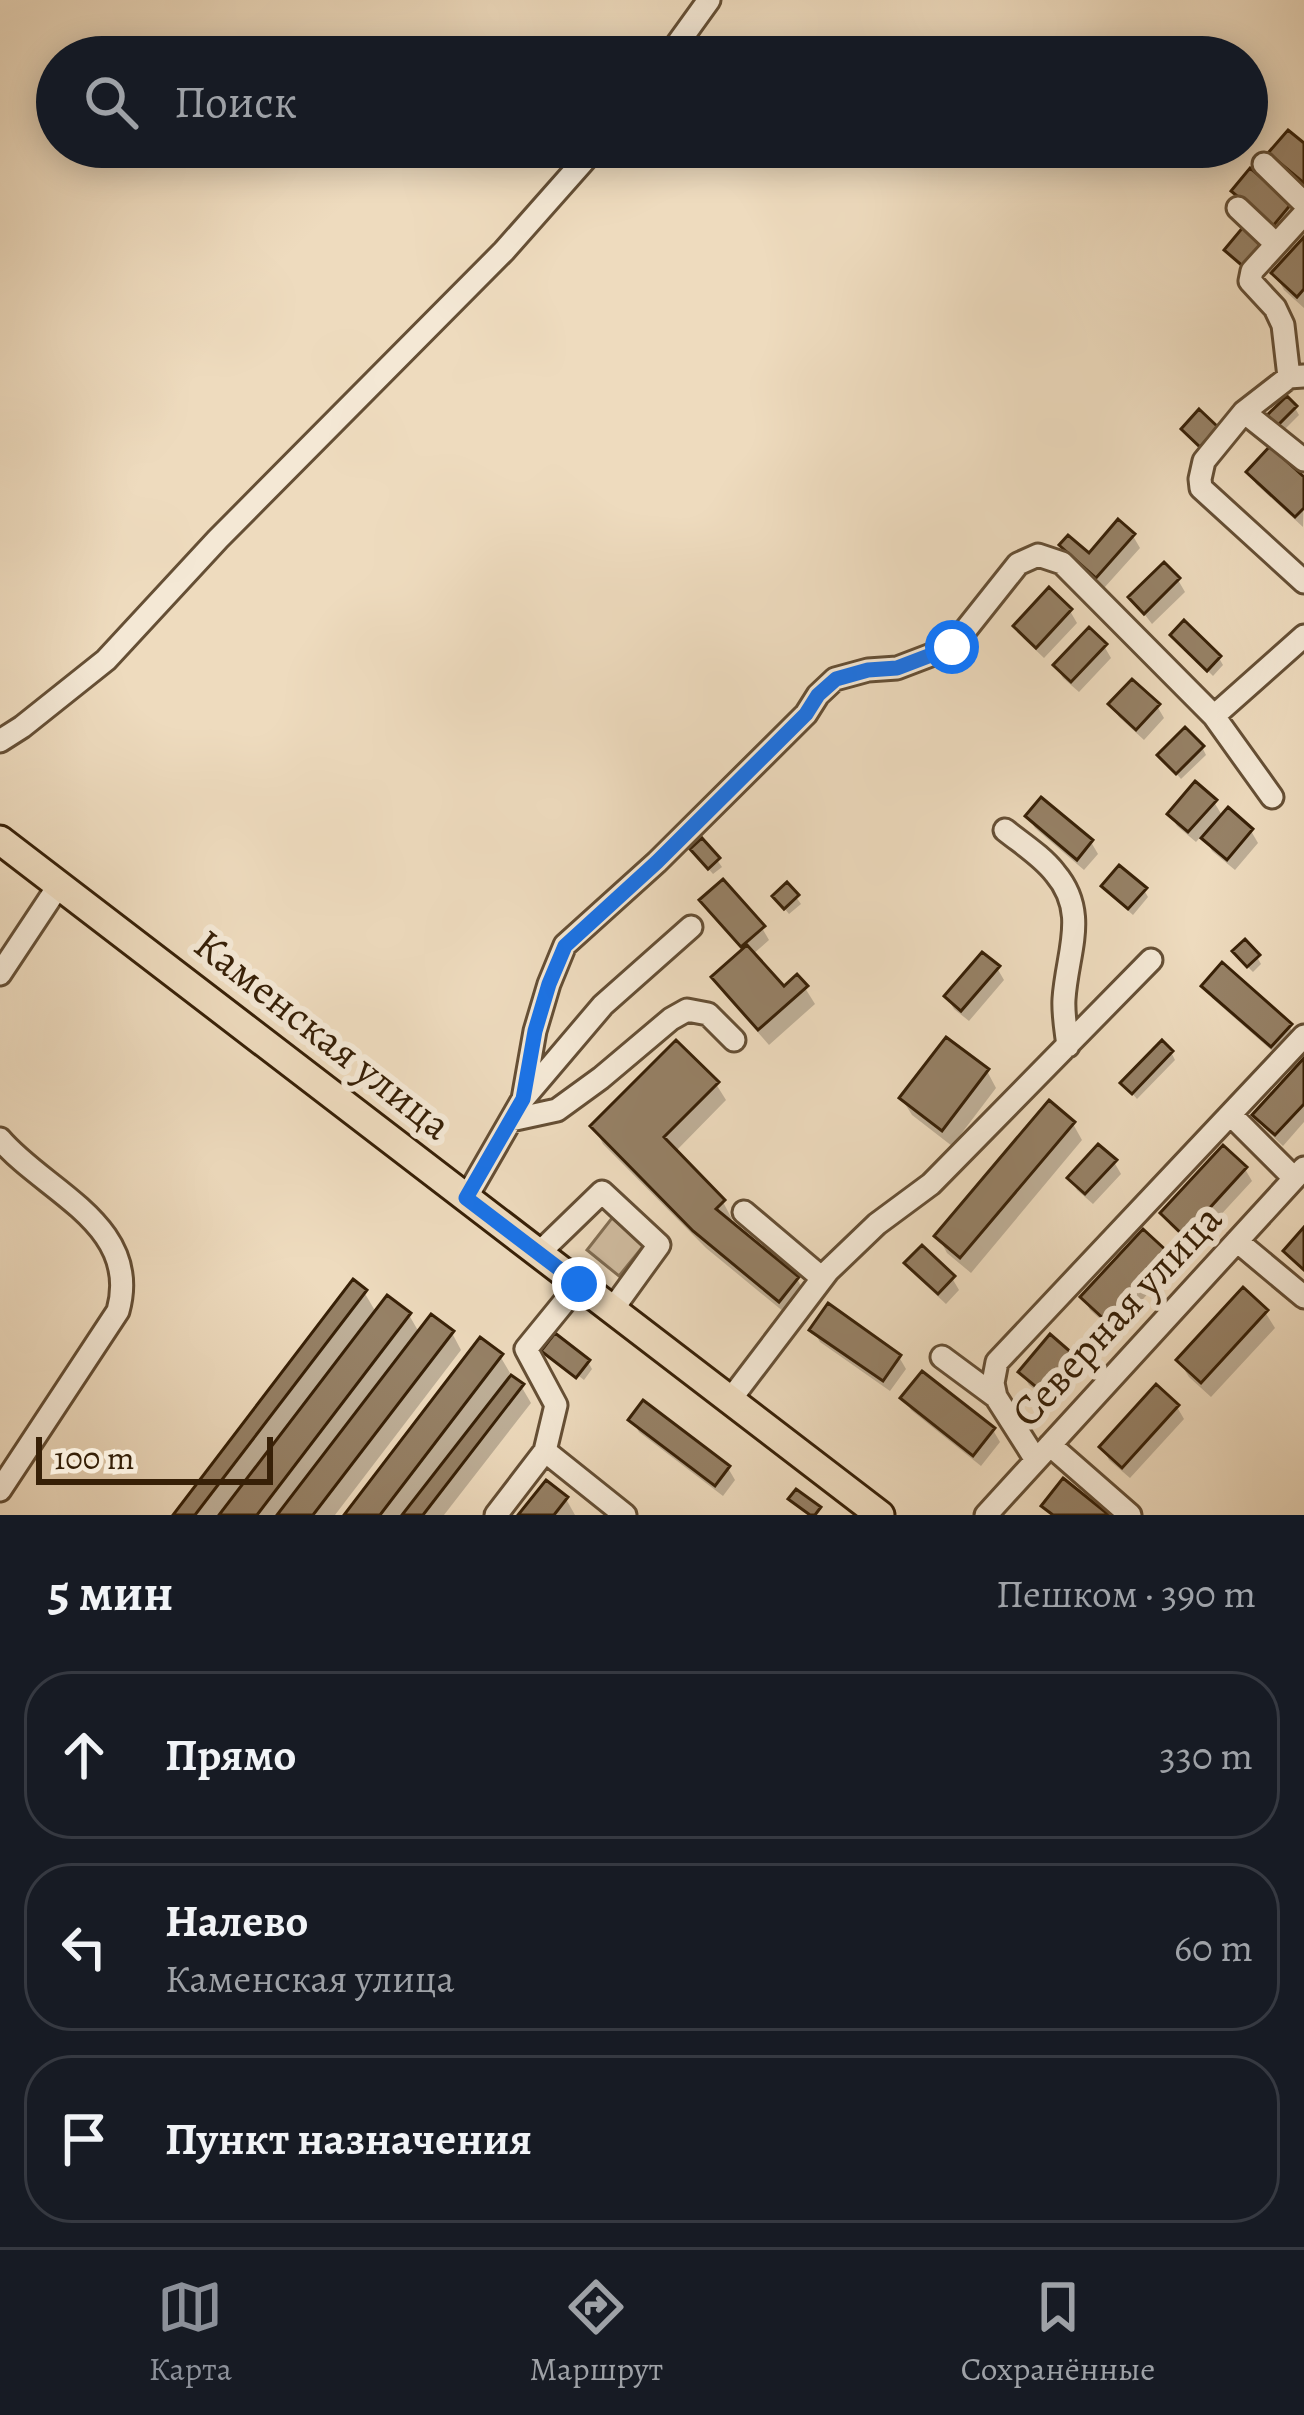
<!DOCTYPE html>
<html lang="ru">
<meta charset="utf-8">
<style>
:root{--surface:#171b24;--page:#20242c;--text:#f1f3f6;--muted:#9ea1a6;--line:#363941;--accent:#8c9099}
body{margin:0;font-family:Alegreya,serif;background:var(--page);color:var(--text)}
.scale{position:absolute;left:36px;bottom:30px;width:237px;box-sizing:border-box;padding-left:12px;border:6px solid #372007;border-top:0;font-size:33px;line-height:42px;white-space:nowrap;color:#372007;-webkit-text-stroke:9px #f4e8d5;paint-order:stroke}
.stop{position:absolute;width:36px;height:36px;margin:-27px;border:9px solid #1a73e8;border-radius:50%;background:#fff}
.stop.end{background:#1a73e8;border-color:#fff;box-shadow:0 3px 12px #0008}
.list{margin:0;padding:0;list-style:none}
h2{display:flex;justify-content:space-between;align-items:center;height:156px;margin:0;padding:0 48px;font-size:51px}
h2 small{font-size:39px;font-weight:400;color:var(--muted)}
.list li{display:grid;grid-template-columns:78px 1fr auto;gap:36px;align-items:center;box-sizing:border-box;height:168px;margin:0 24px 24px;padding:0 24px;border:3px solid var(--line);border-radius:48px}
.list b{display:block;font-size:45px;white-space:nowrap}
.list p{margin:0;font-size:39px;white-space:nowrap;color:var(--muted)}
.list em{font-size:39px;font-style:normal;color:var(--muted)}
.icon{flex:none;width:66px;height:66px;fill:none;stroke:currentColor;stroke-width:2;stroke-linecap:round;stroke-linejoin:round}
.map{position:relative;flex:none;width:1304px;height:1515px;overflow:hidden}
.search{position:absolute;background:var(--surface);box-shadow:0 6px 30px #0003;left:36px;right:36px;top:36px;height:132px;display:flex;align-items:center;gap:30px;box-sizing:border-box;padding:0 42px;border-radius:66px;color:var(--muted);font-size:45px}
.sheet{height:732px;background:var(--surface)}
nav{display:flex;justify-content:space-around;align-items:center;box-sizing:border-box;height:168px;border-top:3px solid var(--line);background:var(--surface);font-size:33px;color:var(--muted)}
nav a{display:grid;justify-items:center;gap:6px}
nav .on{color:var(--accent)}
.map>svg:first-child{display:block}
</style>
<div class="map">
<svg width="1304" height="1515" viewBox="0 0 1304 1515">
<rect width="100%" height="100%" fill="#eedbbe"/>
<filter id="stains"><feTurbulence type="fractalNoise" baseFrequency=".00167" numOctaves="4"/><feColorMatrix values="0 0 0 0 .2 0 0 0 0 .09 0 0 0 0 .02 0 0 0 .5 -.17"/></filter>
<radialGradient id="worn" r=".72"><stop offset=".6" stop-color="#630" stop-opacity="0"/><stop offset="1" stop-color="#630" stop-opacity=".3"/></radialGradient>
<path fill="#cfbb9f" stroke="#836e53" stroke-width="3" d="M612 1218 645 1244 619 1276 587 1250Z"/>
<path fill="#0003" d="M1304 147V187L1279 165 1272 153Z
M1234 191 1290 205 1297 217 1281 236 1241 203Z
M1304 241V308L1284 290 1275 273Z
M1295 408 1299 415 1279 435 1271 427Z
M1249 472 1304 481 1303 527 1256 484Z
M1133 536 1140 548 1104 588 1069 558 1063 546 1089 557Z
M1178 580 1185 592 1152 624 1132 598Z
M1070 611 1077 623 1044 658 1023 638 1016 626Z
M1173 636 1219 658 1223 665 1213 676Z
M1104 646 1111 658 1079 692 1063 678 1056 666Z
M1112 705 1157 706 1164 718 1144 740 1119 717Z
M1202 747 1206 755 1181 779 1161 756Z
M1214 802 1223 817 1251 831 1258 843 1235 870 1212 851 1203 834 1196 842 1177 826 1170 814Z
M1028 816 1091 842 1098 854 1084 870 1035 828Z
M698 857 717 860 722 867 713 874Z
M1104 887 1144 890 1148 897 1133 915 1109 894Z
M796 897 801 904 789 914 780 903Z
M703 901 762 928 769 940 752 955 784 990 805 988 815 1004 769 1045 724 994 714 978 744 951 710 913Z
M1257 957 1261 964 1253 972 1240 959Z
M997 968 1004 980 969 1021 954 1009 947 997Z
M1205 986 1289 1026 1296 1038 1279 1057 1212 998Z
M1171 1052 1175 1060 1137 1099 1124 1084Z
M1304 1062V1122L1283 1146 1263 1127 1256 1115Z
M987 1071 996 1088 952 1146 912 1115 902 1099Z
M716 1084 726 1100 675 1152 723 1202 732 1219 728 1223 797 1279 807 1296 790 1317 706 1248 603 1144 594 1127Z
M1073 1124 1082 1140 971 1273 947 1253 938 1236Z
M1114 1162 1121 1174 1093 1204 1077 1190 1070 1178Z
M1245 1169 1252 1181 1192 1246 1170 1225 1164 1214Z
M1167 1255 1173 1266 1114 1331 1090 1310 1084 1298Z
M908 1263 952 1278 959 1290 946 1304 915 1275Z
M364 1292 377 1314 409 1315 420 1334 452 1333 461 1350 335 1515H176Z
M1265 1312 1275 1328 1211 1397 1189 1377 1179 1361Z
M813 1330 899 1357 906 1369 890 1391 820 1342Z
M546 1351 588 1362 592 1369 584 1380Z
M1070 1355 1077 1367 1049 1401 1029 1385 1022 1373Z
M500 1356 510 1373 508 1376 521 1386 531 1403 444 1515H348Z
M904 1398 993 1430 1000 1442 981 1466 911 1410Z
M1177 1407 1184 1419 1130 1478 1109 1460 1103 1448Z
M632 1420 728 1468 735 1480 723 1496 639 1432Z
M566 1499 575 1515H522Z"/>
<path fill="#968166" stroke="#372007" stroke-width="3" d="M1288 130 1304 143V183L1268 153Z
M1250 168 1292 203 1273 226 1231 191Z
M1244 226 1265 243 1245 268 1224 250Z
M1304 237V289L1297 297 1271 273Z
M1287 396 1297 406 1273 430 1263 419Z
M1199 409 1218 427 1200 447 1181 429Z
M1270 446 1304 477V508L1295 517 1246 472Z
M1118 519 1135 534 1096 578 1059 545 1068 535 1089 553Z
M1164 562 1180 578 1144 614 1128 597Z
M1049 587 1072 609 1036 648 1013 626Z
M1184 620 1221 656 1207 671 1170 635Z
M1089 627 1107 644 1071 682 1053 665Z
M1132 679 1160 704 1136 730 1108 704Z
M1185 727 1204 746 1176 774 1157 755Z
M1195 781 1217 800 1188 832 1167 814Z
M1041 797 1093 840 1077 860 1025 816Z
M1228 807 1253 829 1227 860 1201 838Z
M702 838 720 858 708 869 690 849Z
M1119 865 1147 888 1128 909 1101 886Z
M723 879 765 926 741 947 699 900Z
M787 882 799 895 784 909 772 896Z
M1245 939 1260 955 1247 967 1232 951Z
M747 945 784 986 797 974 808 986 758 1030 711 977Z
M982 952 1000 966 961 1011 944 996Z
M1222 962 1292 1024 1271 1047 1201 986Z
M946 1037 989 1069 942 1131 899 1098Z
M676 1040 719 1082 664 1137 725 1200 716 1209 799 1277 779 1302 693 1231 590 1126Z
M1162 1040 1173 1051 1132 1094 1120 1083Z
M1304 1058V1104L1275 1135 1252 1115Z
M1049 1100 1075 1122 960 1258 934 1236Z
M1098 1144 1117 1160 1085 1194 1067 1178Z
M1223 1145 1247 1167 1184 1236 1160 1213Z
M1304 1227V1270L1283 1251Z
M1143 1229 1169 1253 1106 1321 1080 1297Z
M922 1245 955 1276 938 1294 904 1263Z
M353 1279 367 1290 195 1515H173Z
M1243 1287 1268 1310 1201 1383 1176 1360Z
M387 1295 411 1313 257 1515H219Z
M828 1303 901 1355 883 1381 809 1330Z
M431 1314 454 1331 313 1515H277Z
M555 1333 590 1360 576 1378 541 1351Z
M1050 1334 1073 1354 1041 1391 1018 1372Z
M480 1337 503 1354 380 1515H344Z
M922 1371 995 1428 973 1456 900 1398Z
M511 1375 524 1384 423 1515H402Z
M1156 1384 1179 1405 1122 1468 1099 1447Z
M643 1400 730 1466 715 1486 628 1420Z
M1063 1478 1109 1515H1053L1041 1506Z
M546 1480 568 1497 554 1515H518Z
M796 1489 821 1507 815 1515H810L788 1499Z"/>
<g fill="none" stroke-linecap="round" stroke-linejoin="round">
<g stroke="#654f35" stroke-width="27">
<path id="minor" d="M668 57 709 0
M1264 164 1304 203
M1238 208 1276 244
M1304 376 1289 377 1244 412 1204 461 1200 479 1201 488 1304 582
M1289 377 1283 325 1275 308 1250 281 1252 271 1304 214
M1244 412 1304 460
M1211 712 1272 797
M0 741 22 727 106 660 218 539 504 251 596 147
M1005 830C1021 843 1042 856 1055 873 1089 913 1067 952 1064 999 1063 1014 1066 1030 1068 1046
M0 974 59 885
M524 1098 603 1005 691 927
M1231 1115 1294 1178
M511 1120 557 1110 601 1078 671 1019 687 1010 708 1014 734 1040
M0 1139C45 1192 142 1225 118 1311L0 1490
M466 1198 523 1099 535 1031 549 984 565 945 657 862 806 714 818 695 835 679 868 670 897 668 952 647 1018 564 1038 555 1062 563 1214 716 1304 636
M744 1212 822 1278
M1237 1241 1304 1297
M538 1254 602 1192 659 1245 612 1310
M579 1284 526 1349 556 1405 545 1451 625 1515
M942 1357 996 1397
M730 1400 828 1271 877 1224 931 1184 1151 960
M1050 1445 1130 1515
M1036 1460 996 1397 993 1383 997 1362 1304 1036
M496 1515 545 1451
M986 1515 1304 1168"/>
</g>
<g stroke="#372007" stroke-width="33">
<path id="major" d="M0 840 880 1515"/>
</g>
<use href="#minor" stroke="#f4e8d5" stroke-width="21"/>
<use href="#major" stroke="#eedbbe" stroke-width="27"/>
</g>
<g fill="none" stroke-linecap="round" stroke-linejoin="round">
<path stroke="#1a73e8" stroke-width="15" d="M579 1284 466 1198 523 1099 535 1031 549 984 565 946 657 862 806 714 818 695 836 679 868 670 897 668 952 647"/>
</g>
<g text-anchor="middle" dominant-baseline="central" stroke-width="12" stroke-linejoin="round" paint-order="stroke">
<g font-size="42" fill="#372007" stroke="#f4e8d5">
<text transform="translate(323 1034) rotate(38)">Каменская улица</text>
<text transform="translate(1116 1315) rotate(-47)">Северная улица</text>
</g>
</g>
<rect width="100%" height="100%" filter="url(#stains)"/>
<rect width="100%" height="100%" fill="url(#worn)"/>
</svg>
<div class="scale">100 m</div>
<div class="stop" style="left:952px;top:647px"></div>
<div class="stop end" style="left:579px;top:1284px"></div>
<div class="search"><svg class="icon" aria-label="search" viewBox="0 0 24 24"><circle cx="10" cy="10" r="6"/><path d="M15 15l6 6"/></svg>Поиск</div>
</div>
<section class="sheet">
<h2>5 мин<small>Пешком · 390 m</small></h2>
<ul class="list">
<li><svg class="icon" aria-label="ahead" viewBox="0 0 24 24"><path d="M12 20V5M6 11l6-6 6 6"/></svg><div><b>Прямо</b></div><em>330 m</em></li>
<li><svg class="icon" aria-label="left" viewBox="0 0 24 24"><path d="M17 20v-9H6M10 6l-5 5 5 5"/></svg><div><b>Налево</b><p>Каменская улица</p></div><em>60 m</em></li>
<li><svg class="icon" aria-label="arrive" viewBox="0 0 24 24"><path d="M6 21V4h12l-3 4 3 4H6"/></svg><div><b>Пункт назначения</b></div></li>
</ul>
</section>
<nav>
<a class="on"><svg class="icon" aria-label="map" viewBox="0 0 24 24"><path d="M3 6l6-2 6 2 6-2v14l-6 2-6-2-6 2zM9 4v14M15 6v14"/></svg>Карта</a>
<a><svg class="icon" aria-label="directions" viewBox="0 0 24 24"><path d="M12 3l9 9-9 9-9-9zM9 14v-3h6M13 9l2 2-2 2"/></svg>Маршрут</a>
<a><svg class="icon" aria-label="saved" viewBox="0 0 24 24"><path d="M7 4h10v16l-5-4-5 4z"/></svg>Сохранённые</a>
</nav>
